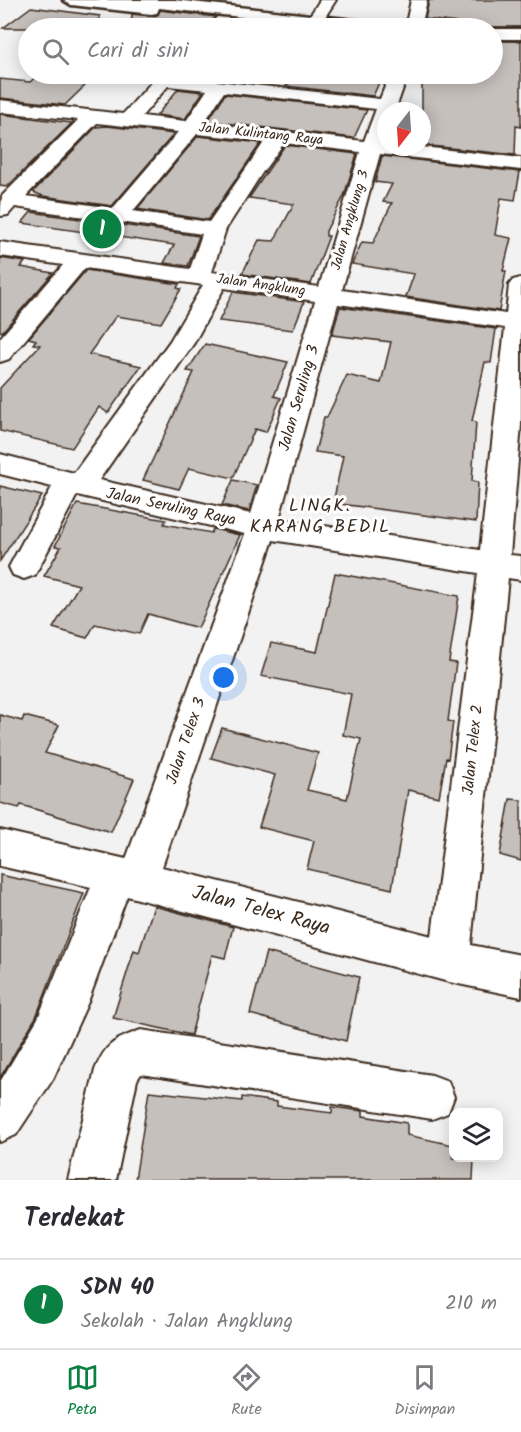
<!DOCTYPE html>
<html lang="id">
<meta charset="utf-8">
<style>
:root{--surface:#fff;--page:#f7f7f7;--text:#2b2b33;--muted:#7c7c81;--line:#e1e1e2;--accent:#0b8043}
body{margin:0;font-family:Kalam,sans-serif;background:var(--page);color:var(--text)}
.controls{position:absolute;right:18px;bottom:18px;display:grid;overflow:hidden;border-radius:12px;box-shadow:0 3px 15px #0003}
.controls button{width:54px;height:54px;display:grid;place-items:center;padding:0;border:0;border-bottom:2px solid var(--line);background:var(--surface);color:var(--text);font:30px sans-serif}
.compass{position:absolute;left:377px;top:102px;width:54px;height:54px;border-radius:50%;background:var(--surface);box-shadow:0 3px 15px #0003;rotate:197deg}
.you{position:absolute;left:224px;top:678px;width:21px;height:21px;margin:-15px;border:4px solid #fff;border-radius:50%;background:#1a73e8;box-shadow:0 0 0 9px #1a73e833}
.badge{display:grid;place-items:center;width:39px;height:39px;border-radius:50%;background:var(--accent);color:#fff;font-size:20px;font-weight:700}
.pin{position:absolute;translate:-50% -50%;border:3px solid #fff;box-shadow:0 2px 6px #0006}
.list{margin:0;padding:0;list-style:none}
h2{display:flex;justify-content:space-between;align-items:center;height:78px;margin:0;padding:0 24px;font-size:26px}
h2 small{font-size:20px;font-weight:400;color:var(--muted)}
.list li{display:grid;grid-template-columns:39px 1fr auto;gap:18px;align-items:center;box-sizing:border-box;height:90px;padding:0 24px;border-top:2px solid var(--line)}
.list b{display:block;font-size:22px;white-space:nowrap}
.list p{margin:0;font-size:20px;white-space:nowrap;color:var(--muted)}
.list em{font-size:20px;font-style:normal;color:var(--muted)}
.icon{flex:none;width:33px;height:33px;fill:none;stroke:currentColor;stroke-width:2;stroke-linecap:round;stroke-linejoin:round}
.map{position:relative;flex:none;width:521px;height:1180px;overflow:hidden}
.search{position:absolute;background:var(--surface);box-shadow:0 3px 15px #0003;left:18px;right:18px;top:18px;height:66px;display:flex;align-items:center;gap:15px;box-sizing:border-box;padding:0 21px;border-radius:33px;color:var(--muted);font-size:22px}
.sheet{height:168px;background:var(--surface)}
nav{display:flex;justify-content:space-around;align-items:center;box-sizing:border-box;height:84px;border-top:2px solid var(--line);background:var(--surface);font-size:16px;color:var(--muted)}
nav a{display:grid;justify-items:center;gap:3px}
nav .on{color:var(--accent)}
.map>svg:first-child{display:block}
</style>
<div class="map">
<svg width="521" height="1180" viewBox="0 0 521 1180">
<rect width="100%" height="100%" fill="#f3f2f2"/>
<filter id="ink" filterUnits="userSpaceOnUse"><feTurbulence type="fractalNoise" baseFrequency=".0167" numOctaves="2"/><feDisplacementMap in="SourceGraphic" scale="12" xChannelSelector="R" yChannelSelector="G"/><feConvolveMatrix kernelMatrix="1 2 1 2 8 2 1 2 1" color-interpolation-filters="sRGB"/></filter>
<g filter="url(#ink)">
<path fill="#c6c0bd" stroke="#3b2a1e" stroke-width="1.5" d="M429 0H521V27H492L425 19Z
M31 7 100 16 99 28H3Z
M160 10 216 17 206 28H131L132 14 151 16 157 15Z
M492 41H521V127L516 126 515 155 422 145V74H492Z
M39 74H75L94 77 65 105 0 98V79L30 82Z
M296 74H383L373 96 286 86Z
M178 89 203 92 185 119 157 115Z
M225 94 367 110 354 138 208 121Z
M0 114 72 123 7 187 0 186Z
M107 126 174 134 112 206 43 196 33 192 96 127Z
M198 136 261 143 208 220 137 209Z
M285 145 357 154 344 196 326 231V236H329L311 284 242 274 259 240 274 241 294 204 249 198Z
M382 156 520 172 515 200 501 198 495 235 511 238 503 271H506L499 311 406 297 414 274 352 264 362 242 373 243 392 203 383 202 392 184 375 182Z
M31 212 199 236 188 266 164 263 174 245 22 223Z
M0 258 25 262 21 267 53 273 2 332 0 331Z
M86 270 179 284 177 288 181 289 161 323 116 316 89 354 141 366 108 413 99 407 72 448 0 431V388L40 345 33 344 36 340 29 338Z
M233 292 304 302 293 330 219 321Z
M340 307 496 329 491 363 485 362 472 421 476 422 472 481 478 482 476 522 333 503 343 456 315 452 324 417H327L347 375 381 383 391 342 332 335Z
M205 344 288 362 274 396 281 398 266 432 255 429 233 478 189 468 179 489 143 480 194 372 187 371Z
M233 480 257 485 249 511 222 505Z
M0 486 42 496 0 561Z
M77 504 166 520 164 524 211 533 213 529 240 535 198 628 148 614 139 634 95 624 87 638 53 628 79 585 44 576 61 547 55 546Z
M335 573 459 596 449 662 456 663 448 721 453 722 448 759 446 758 439 797 408 790 392 889 307 869 314 841 259 827 275 775 211 758 222 728 318 753 307 790 347 799 361 739 343 735 351 694 261 676 271 643 317 652Z
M0 715 22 721 24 716 59 725 45 753 134 779 111 832 21 805 19 808 0 803Z
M510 799 521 800V861L500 855Z
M0 875 84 893 36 1017 0 1078Z
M154 906 233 927 225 958 212 955 191 1035 113 1018 134 950 139 952Z
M266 952 359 977 346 1041 250 1014Z
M149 1091 242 1101V1097L277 1102V1106L332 1113V1107L363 1111V1116L407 1123V1135L453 1145V1158H474L473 1180H135Z"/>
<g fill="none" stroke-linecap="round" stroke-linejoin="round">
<g stroke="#3b2a1e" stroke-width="4">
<path id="minor" d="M320 0H336L318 28H302Z
M411 0H427L421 28H405Z
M390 74H408L395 111H386V135L383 143H386V147H422L521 158V170L380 154 342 290 506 314 509 285 513 280 521 278V425L510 555 521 556V580L508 578 471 945 521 955V997L449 982 127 896 88 1002 53 1079 16 1135 0 1142V1082L38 1018 91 887 0 866V830L126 859 245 534 77 495 35 575 24 579 13 575 9 567 52 487 0 474V454L74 473 170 341 203 285 85 268 9 359 0 362V338L63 265 0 256V242L190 269 202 234 15 207 8 215 0 216 2 196 78 120 0 112V100L123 114 157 76 163 75 380 99ZM168 86 207 90 186 121 142 116ZM224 92 376 109 364 141 204 123ZM97 123 178 132 113 208 26 196ZM197 134 265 141 209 222 133 211ZM284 143 360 152 319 287 212 272 226 229 262 173ZM224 288 315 301 251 514 99 480 194 343ZM338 304 505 328 480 550 279 519ZM273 540 478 573 432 936 162 867Z
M141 1030 432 1075 448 1081 454 1097 448 1113 432 1119 141 1074 137 1080 116 1180H68L95 1070C106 1043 114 1040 141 1030Z"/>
</g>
<g stroke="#3b2a1e" stroke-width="5">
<path id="major" d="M63 0H174L382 23 391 28H340L159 8 157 13 151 14 71 5Z
M492 29H521V39H492Z"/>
</g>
<use href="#minor" fill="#fff" fill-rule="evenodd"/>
<use href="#major" fill="#fff" fill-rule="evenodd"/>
</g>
</g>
<g text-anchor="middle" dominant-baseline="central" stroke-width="6" stroke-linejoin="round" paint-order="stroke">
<g font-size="14" fill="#3b2a1e" stroke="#fff">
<text transform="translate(261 134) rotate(6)">Jalan Kulintang Raya</text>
<text transform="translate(350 220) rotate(-74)">Jalan Angklung 3</text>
<text transform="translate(261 285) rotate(8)">Jalan Angklung</text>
</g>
<g font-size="16" fill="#3b2a1e" stroke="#fff">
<text transform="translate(299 398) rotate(-74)">Jalan Seruling 3</text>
<text transform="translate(171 507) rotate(12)">Jalan Seruling Raya</text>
<text transform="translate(186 741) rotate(-71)">Jalan Telex 3</text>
<text transform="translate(473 750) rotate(-84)">Jalan Telex 2</text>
</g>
<g font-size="18" letter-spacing="1.5" fill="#3b2a1e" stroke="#fff">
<text x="320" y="506">LINGK.<tspan x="320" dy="21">KARANG BEDIL</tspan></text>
</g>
<g font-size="20" fill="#3b2a1e" stroke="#fff">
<text transform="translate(261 911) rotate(15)">Jalan Telex Raya</text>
</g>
</g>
</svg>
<div class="controls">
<button><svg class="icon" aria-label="layers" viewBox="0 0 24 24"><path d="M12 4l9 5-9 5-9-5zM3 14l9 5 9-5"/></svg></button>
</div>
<svg class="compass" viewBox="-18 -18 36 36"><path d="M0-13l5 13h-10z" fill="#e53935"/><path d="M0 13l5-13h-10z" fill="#7c7c81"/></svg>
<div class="you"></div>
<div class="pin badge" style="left:102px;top:229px">1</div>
<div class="search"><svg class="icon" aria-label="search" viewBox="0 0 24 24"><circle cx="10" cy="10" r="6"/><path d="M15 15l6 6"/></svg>Cari di sini</div>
</div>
<section class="sheet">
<h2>Terdekat<small></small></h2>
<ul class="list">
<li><span class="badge">1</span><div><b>SDN 40</b><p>Sekolah · Jalan Angklung</p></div><em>210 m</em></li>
</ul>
</section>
<nav>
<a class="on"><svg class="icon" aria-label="map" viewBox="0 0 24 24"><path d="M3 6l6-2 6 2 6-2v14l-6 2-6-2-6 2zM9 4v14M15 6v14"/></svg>Peta</a>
<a><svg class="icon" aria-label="directions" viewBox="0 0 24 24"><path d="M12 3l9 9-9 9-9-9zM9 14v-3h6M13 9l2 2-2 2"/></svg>Rute</a>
<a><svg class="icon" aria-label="saved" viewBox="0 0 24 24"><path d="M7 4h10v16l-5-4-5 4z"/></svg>Disimpan</a>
</nav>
